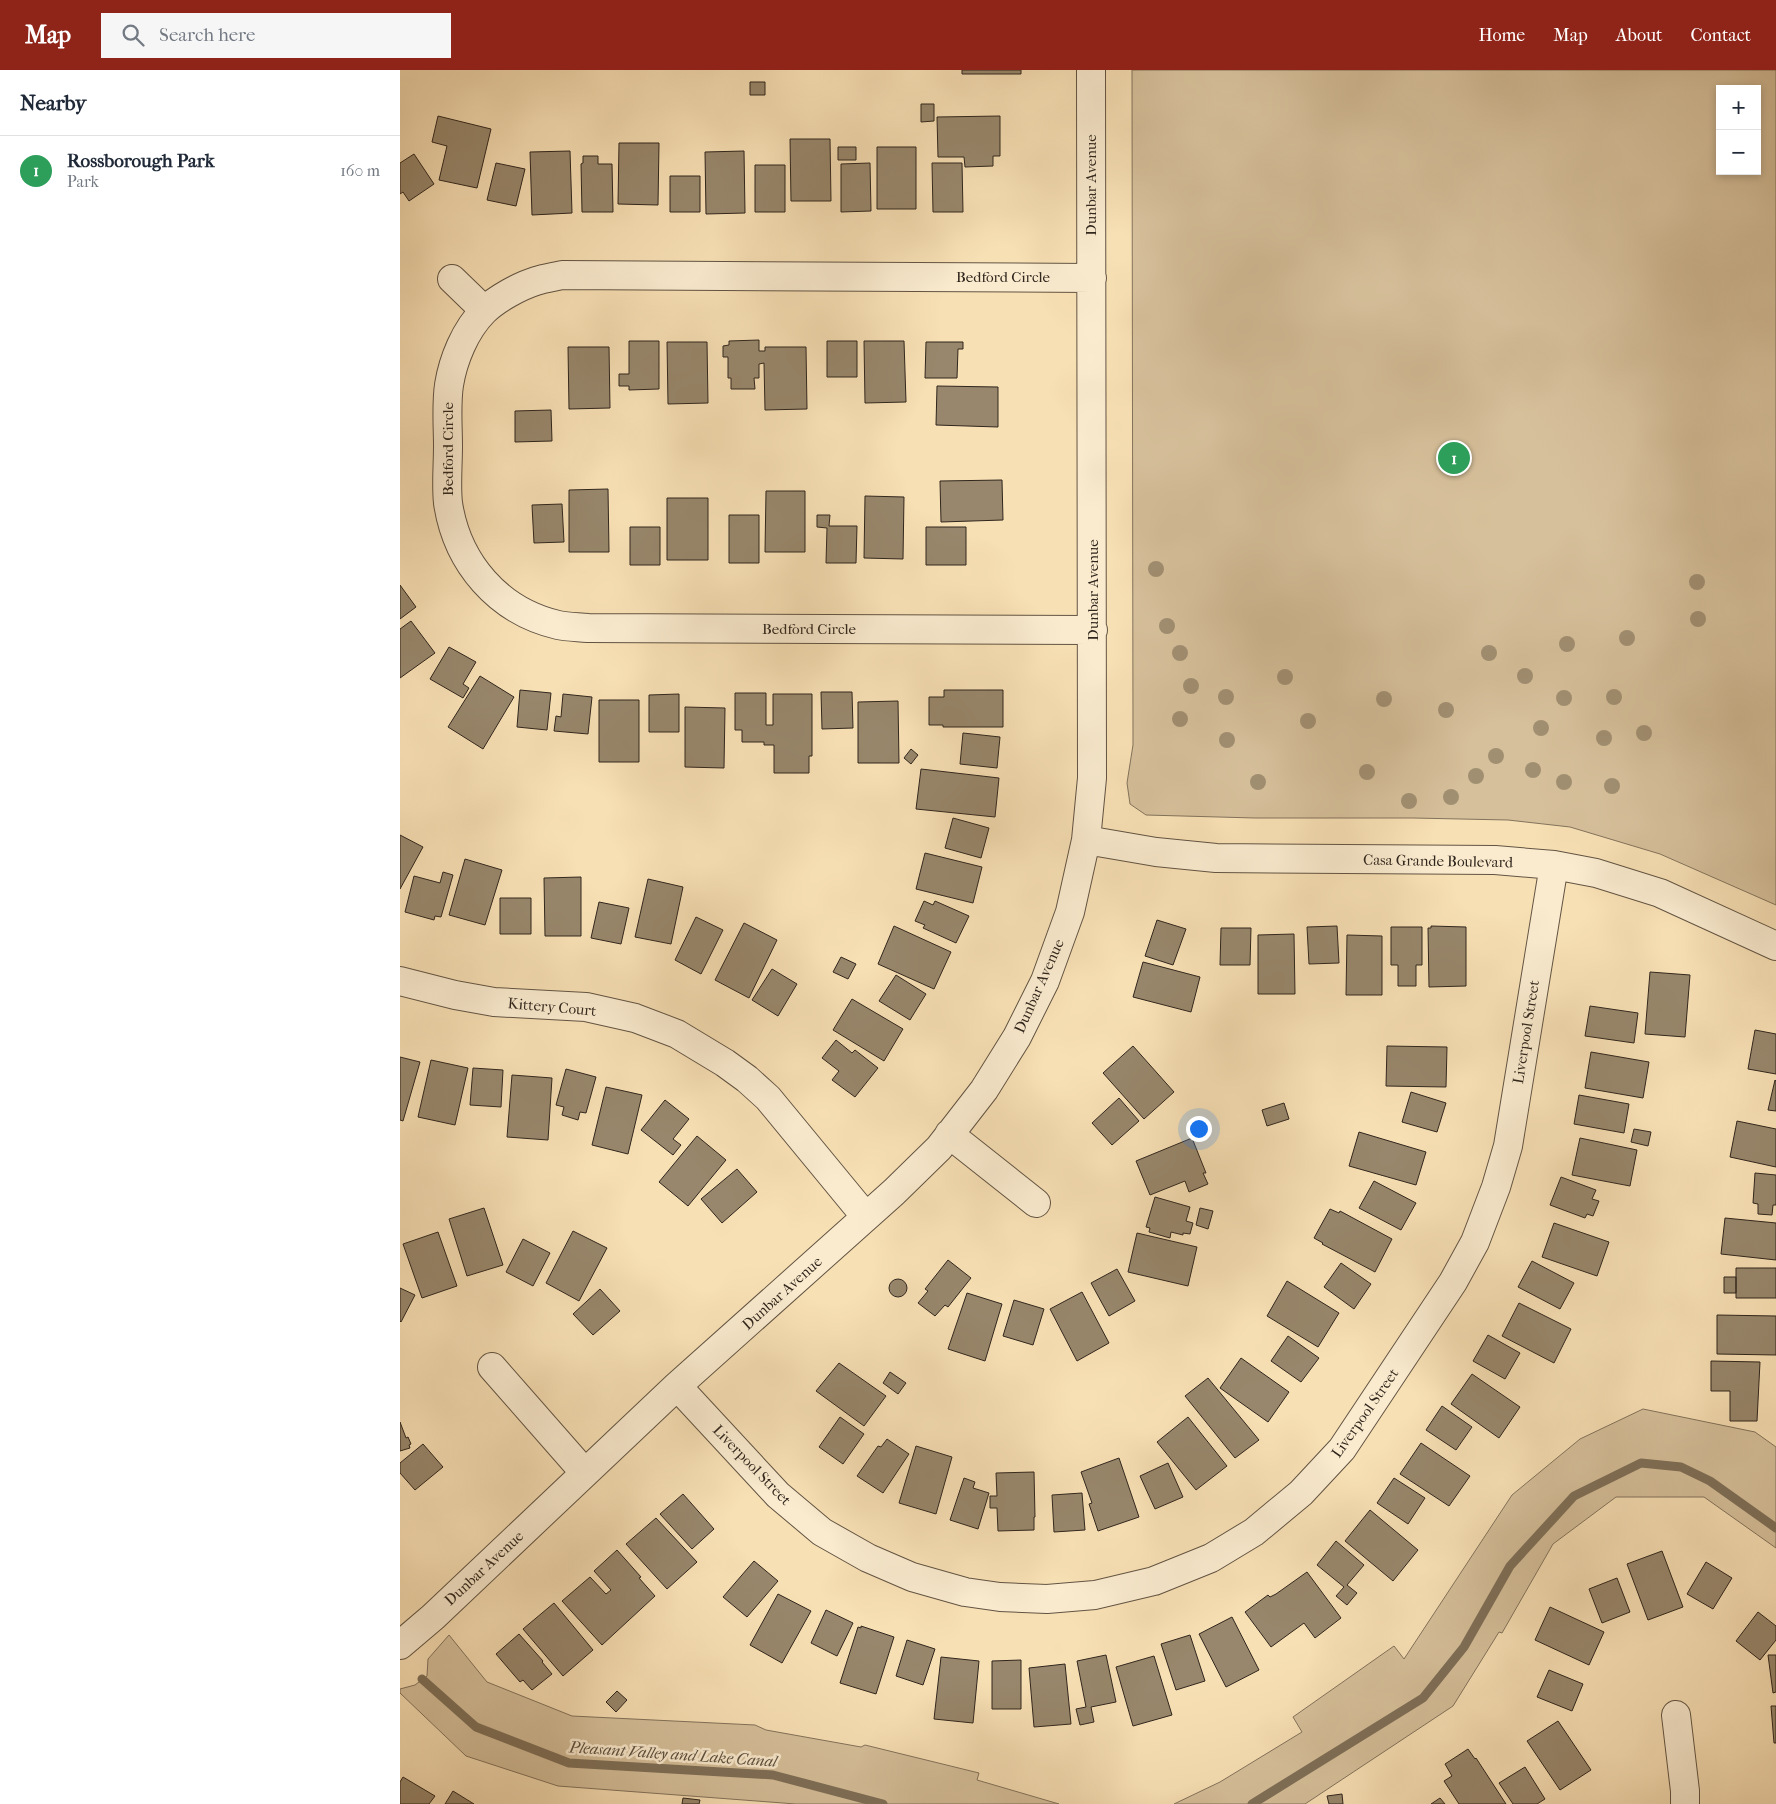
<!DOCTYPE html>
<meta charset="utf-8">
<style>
:root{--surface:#fff;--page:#f6f6f7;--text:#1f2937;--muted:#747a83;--line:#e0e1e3;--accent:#8f2418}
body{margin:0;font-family:"IM FELL French Canon",serif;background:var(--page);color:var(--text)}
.controls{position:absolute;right:15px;top:15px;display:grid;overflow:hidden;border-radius:0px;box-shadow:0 2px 8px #0003}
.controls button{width:45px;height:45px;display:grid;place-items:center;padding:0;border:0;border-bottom:1px solid var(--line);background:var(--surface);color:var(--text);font:25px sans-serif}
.you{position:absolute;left:798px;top:1058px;width:18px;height:18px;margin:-12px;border:4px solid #fff;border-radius:50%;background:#1a73e8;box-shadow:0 0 0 8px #1a73e833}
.badge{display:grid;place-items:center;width:32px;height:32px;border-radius:50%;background:var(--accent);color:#fff;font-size:16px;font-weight:700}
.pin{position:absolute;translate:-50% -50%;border:2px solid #fff;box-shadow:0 1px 5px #0006}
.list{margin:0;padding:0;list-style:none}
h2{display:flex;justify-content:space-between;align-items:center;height:65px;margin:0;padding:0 20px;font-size:21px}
h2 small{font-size:16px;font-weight:400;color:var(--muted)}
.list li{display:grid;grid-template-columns:32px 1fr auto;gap:15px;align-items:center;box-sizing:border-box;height:70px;padding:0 20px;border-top:1px solid var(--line)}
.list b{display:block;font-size:19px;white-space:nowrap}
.list p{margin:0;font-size:16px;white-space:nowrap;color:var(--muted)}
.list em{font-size:16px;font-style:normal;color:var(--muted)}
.icon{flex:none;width:28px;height:28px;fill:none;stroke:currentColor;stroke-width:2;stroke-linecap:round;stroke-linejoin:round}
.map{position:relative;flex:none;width:1376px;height:1734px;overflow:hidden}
header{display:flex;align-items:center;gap:30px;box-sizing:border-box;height:70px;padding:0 25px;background:var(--accent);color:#fff}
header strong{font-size:24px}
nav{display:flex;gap:28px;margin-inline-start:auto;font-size:18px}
.search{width:350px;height:45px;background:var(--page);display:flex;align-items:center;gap:12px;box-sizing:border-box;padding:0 18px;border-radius:0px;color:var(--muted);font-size:19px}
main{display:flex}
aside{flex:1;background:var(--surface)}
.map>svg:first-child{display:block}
</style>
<header>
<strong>Map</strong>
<div class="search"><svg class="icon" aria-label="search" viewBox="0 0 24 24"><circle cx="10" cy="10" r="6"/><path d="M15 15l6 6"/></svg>Search here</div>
<nav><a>Home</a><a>Map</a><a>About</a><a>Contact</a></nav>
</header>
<main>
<aside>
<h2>Nearby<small></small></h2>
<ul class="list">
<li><span class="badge" style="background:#2e9e5b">1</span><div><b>Rossborough Park</b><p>Park</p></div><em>160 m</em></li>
</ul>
</aside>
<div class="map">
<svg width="1376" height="1734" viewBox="0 0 1376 1734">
<rect width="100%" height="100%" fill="#f8e0b5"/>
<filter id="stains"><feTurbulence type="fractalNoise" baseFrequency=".004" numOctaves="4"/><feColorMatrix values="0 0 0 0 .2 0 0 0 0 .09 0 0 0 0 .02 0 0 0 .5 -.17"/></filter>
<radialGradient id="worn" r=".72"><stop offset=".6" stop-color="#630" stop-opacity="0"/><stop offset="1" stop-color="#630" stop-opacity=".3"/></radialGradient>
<path fill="#d6c09b" stroke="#83735c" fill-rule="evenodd" d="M732 0H1376V835L1260 784 1170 757 1108 750 1013 748H855L746 745 730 734 727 713 733 675ZM1320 19H1357V101H1320Z
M1243 1339 1355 1362 1376 1377V1478L1304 1427H1216L1153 1474 1102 1563 1099 1562 1053 1636 905 1734H774L820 1712 902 1662 893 1647 994 1576 1004 1589 1112 1425 1180 1369Z
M49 1565 87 1612 172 1646 355 1655 366 1660 461 1677 465 1675 579 1703 577 1710 659 1734H396L158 1716 66 1686 0 1623V1619L15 1615 27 1606 28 1589Z"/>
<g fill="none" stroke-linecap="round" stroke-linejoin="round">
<path stroke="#7f7059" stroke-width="9" d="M22 1609 76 1657 169 1693 373 1705 483 1734
M852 1734 1023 1628 1064 1577 1110 1496 1174 1426 1241 1393 1281 1397 1310 1411 1376 1458"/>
</g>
<path fill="#98876c" stroke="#30261d" d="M562 0H621V4H562Z
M350 12H365V25H350Z
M521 34H534V51L521 52Z
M38 46 91 59 77 118 39 110 47 76 32 72Z
M600 46V86H593V96L565 97 564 87H538L537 47Z
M390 69H430L431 131H391Z
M219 73H259L258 135 218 134Z
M438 77H456V90H438Z
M477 77H516V139H477Z
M170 81 172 143 132 145 130 82Z
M344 81 345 143 306 144 305 82Z
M14 84 34 114 9 131 3 122 0 124V93Z
M183 86H198V94H212L213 142H182L181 94 183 93Z
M96 93 125 99 116 136 87 130Z
M470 93 471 141 441 142V94Z
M532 93H562L563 142H533Z
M355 95H385V142H355Z
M270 106H300V142H270Z
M359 270V281H365V277H406L407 339 365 340 364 293 359 294V308H354L355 319H331V308H328V287H323V276L329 275V271Z
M229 271H259V319L229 320V316H219V304H229Z
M427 271H457V307H427Z
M464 271H504L506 332 465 333Z
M267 272H307L308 333 268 334Z
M526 272H563V279H558L557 308H525Z
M168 277H209L210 338 169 339Z
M537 316 598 317V357L536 355Z
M151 340 152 371 115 372V341Z
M602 410 603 450 541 452 540 411Z
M208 419 209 482H169V420Z
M366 421H405V482H365Z
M465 426 504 427 503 489 464 488Z
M267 428H308V490H267Z
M162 434 164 472 134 473 132 435Z
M329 445H359V493H329Z
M417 445H430L429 456H457L456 493H426L427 458 417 457Z
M230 457H260V495H230Z
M526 457H566V495H526Z
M0 515 16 537 0 549Z
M11 551 35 583 0 608V559Z
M49 577 76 592 63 614 69 618 63 628 30 609Z
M80 606 114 627 83 679 48 657Z
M120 620 151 623 147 660 117 657Z
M544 620H603V657H543V655H529V627H544Z
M421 622H452L453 658 422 659Z
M335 623H366V655H373V624H412V686H409V703H374V675H364V672H342V660H335Z
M163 624 192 627 188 664 154 661 156 646 161 647Z
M279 624V662H249V625Z
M199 630H239V692H199Z
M498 631 499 693H458V632Z
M285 637 325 638 324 698 285 697Z
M563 663 600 667 597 698 560 694Z
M511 679 518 685 511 694 504 688Z
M521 699 599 708 595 747 516 739Z
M553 748 589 758 581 788 545 778Z
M0 765 23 777 0 819Z
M525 783 582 797 573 833 516 819Z
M65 789 102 800 85 855 49 845Z
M43 802 53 805 41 847 35 846 34 850 5 842 14 806 40 813Z
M181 807V866H145L144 808Z
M248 809 283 817 271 874 235 867Z
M100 828H131V864H100Z
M524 831 533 835 535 831 569 846 556 873 523 858 525 855 515 851Z
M199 832 229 838 221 874 191 868Z
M296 847 323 860 301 904 275 890Z
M757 850 786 859 773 895 745 886Z
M344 853 377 870 349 928 315 910Z
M494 856 551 882 534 919 478 894Z
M937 856 939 893 909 894 907 857Z
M1031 856 1066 857V916L1029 917 1028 858H1031Z
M991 857H1022V895H1016V916H998V895H991Z
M821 858H851L850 895H820Z
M894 864 895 924H858V865Z
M947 865 982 866V925H946Z
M441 887 456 894 448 909 433 902Z
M743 892 800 907 791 942 733 927Z
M372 899 397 914 378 946 352 930Z
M1250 902 1290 905 1285 967 1245 964Z
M496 905 526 924 510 950 479 931Z
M452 929 503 959 484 991 433 960Z
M1190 936 1238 943 1234 973 1185 966Z
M1355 960 1376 964V1004L1348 999Z
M436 970 452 983 455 980 478 998 455 1027 432 1010 439 1001 422 988Z
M733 976 774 1022 744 1049 703 1003Z
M987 976 1047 977 1046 1017 986 1016Z
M1191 982 1249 992 1243 1028 1185 1018Z
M0 987 20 992 3 1051 0 1050Z
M31 990 68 998 55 1055 18 1047Z
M73 998 103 1000 101 1037 70 1035Z
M166 999 196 1007 186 1043 180 1042 178 1050 162 1045 164 1037 156 1035Z
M112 1005 152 1008 148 1070 107 1067Z
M1375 1010 1376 1011V1041L1368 1040Z
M206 1017 242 1025 228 1084 192 1075Z
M1011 1022 1046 1033 1037 1062 1002 1052Z
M1179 1025 1229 1034 1224 1063 1174 1054Z
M719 1028 739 1051 712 1075 692 1053Z
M265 1030 289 1049 273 1069 281 1075 273 1085 241 1060Z
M884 1033 889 1049 867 1056 862 1040Z
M1337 1051 1376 1059V1097L1330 1087Z
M1234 1059 1251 1062 1248 1076 1231 1072Z
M959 1062 1026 1082 1016 1115 949 1096Z
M297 1066 326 1090 288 1136 259 1112Z
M792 1068 806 1103H803L808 1114 789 1122 785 1111 750 1125 736 1091Z
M1180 1068 1237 1080 1230 1116 1172 1105Z
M337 1099 357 1122 322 1153 301 1129Z
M1355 1103 1376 1105V1135H1373L1372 1145 1358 1144V1134L1353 1133Z
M1161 1107 1196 1120 1192 1129 1199 1131 1193 1146 1187 1144 1185 1148 1150 1135Z
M974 1111 1016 1133 1001 1160 959 1138Z
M755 1127 790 1137 786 1151 793 1153 790 1164 783 1163V1165L771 1162 770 1168 749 1162 750 1158 746 1157Z
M84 1138 103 1195 67 1206 49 1149Z
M800 1138 813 1141 808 1159 796 1155Z
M930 1139 939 1143 940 1141 992 1169 975 1202 922 1174 923 1173 914 1168Z
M1325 1148 1376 1153V1190L1321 1184Z
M1154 1153 1209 1172 1197 1206 1142 1187Z
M173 1161 207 1178 179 1231 146 1213Z
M38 1162 57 1216 22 1228 3 1174Z
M737 1163 797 1177 788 1216 728 1202Z
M123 1169 150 1183 133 1216 106 1202Z
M548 1190 571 1208 548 1237 545 1235 535 1246 518 1233 528 1221 525 1219Z
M1132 1191 1174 1213 1160 1239 1118 1217Z
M941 1193 971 1214 954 1239 924 1217Z
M1336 1198H1376V1228H1336Z
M717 1199 735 1231 709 1246 691 1213Z
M1324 1207H1336V1223H1324Z
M489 1218a9 9 0 1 1 18 0a9 9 0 1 1-18 0Z
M887 1211 939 1243 918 1277 867 1246Z
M0 1218 15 1225 1 1252 0 1251Z
M200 1219 220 1241 193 1265 173 1244Z
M682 1222 709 1273 677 1291 650 1239Z
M567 1223 602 1234 585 1291 548 1279Z
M614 1230 644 1239 633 1275 603 1266Z
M1119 1233 1171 1259 1154 1293 1102 1266Z
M1317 1245 1376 1246V1285L1317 1284Z
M1088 1265 1120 1283 1105 1309 1073 1291Z
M888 1266 919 1288 901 1312 871 1291Z
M841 1288 889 1322 868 1352 820 1318Z
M1311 1291 1360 1292 1357 1351H1330V1321H1311Z
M439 1293 486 1326 464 1356 416 1321Z
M490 1302 506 1313 498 1324 483 1313Z
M1072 1304 1120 1337 1099 1368 1051 1334Z
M808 1308 859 1370 835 1388 785 1326Z
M1042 1336 1072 1357 1056 1380 1026 1360Z
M440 1347 464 1364 443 1394 419 1377Z
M788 1347 827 1396 796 1420 757 1372Z
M0 1352 6 1368 8 1367 11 1374 9 1375 10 1378 0 1381Z
M487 1369 509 1384 483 1423 457 1406 478 1376 481 1377Z
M1021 1373 1070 1406 1049 1436 1000 1404Z
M23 1374 43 1397 15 1420 0 1403V1393Z
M516 1376 552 1387 536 1444 499 1433Z
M719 1388 739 1447 698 1461 689 1434 692 1433 681 1402Z
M768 1393 783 1427 755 1439 740 1406Z
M634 1402 635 1447H634V1460L598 1461 597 1438H590V1426H597L596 1403Z
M564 1408 575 1412 573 1418 589 1423 578 1459 550 1450Z
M994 1408 1025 1428 1008 1454 977 1433Z
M682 1423 685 1460 654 1462 652 1425Z
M283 1424 314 1459 292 1479 260 1444Z
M970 1440 1018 1480 993 1511 945 1471Z
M256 1448 297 1492 267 1519 226 1474Z
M936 1471 964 1495 947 1515 957 1523 947 1535 936 1526 944 1517 917 1495Z
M217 1480 241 1507 239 1508 255 1526 202 1575 162 1531 190 1507 206 1524 211 1520 194 1501Z
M1262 1481 1283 1537 1248 1550 1227 1494Z
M354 1491 378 1511 347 1547 323 1527Z
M1306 1492 1332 1508 1313 1539 1287 1524Z
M907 1502 941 1548 915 1568 904 1553 871 1577 845 1542 868 1525 870 1527 876 1524Z
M1217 1508 1230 1542 1202 1553 1189 1519Z
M378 1524 411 1541 382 1593 350 1575Z
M154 1533 193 1580 163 1606 123 1559Z
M1150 1537 1204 1562 1189 1595 1135 1570Z
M426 1540 453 1553 437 1586 411 1573Z
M1358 1542 1376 1556V1570L1360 1590 1336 1571Z
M832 1547 859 1600 826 1617 799 1564Z
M461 1556 494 1567 476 1624 440 1613 458 1557 461 1558Z
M119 1564 143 1591 142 1592 152 1604 132 1620 123 1610 120 1612 96 1584Z
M790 1565 805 1611 776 1620 761 1574Z
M507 1570 535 1579 523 1615 496 1606Z
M706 1585 716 1632 691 1637 694 1652 680 1655 676 1639 686 1637 677 1591Z
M1368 1585H1376V1622L1373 1623Z
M754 1586 772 1645 733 1656 716 1597Z
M541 1587 579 1591 573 1653 534 1649Z
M621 1590V1639H592V1591Z
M665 1594 671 1654 634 1657 629 1598Z
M1149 1600 1183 1614 1172 1641 1137 1627Z
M217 1621 227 1630 216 1642 206 1632Z
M1371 1636H1376V1673H1374Z
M1158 1651 1191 1700 1160 1720 1127 1671Z
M1068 1679 1075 1689 1076 1688 1106 1734H1059L1044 1711 1052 1706 1045 1694Z
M1125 1697 1145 1729 1137 1734H1113L1099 1713Z
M3 1707 35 1726 29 1734H0V1712Z
M53 1721 74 1734H45Z
M942 1724 943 1734H929L927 1726Z
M283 1728 300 1730 299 1734H282Z
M1040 1728 1045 1734H1031Z"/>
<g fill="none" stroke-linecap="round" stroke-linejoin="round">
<g stroke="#625443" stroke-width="30">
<path id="minor" d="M692 208 162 205C154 207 145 208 136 211 120 216 96 229 84 241 65 260 53 290 49 315 46 335 48 357 48 376 48 395 46 415 48 433 57 493 98 541 158 555 167 557 178 557 188 558L693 560
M52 209 84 240
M686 770 756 782 816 788 1095 790 1154 795 1196 803 1260 823 1376 876
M0 911 55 925 94 932 186 937 235 948 277 964 325 993 347 1009 368 1028 466 1147
M549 1064 636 1133
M92 1297 185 1403
M277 1316 378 1425 422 1462 468 1488 512 1507 565 1522 600 1527 647 1529 695 1525 754 1511 811 1488 854 1462 901 1423 942 1379 1053 1212 1075 1172 1096 1117 1108 1076 1154 795
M0 1575 33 1547 277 1316 494 1122 539 1078 584 1020 617 967 645 911 670 842 686 770 692 708 691 0
M1276 1645 1285 1721V1734"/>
</g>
<use href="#minor" stroke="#faebcf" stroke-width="28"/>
</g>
<g fill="#a18f72">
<circle cx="756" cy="499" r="8"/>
<circle cx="1297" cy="512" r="8"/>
<circle cx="1298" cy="549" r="8"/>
<circle cx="767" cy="556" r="8"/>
<circle cx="1227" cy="568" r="8"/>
<circle cx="1167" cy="574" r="8"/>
<circle cx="780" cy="583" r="8"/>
<circle cx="1089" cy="583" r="8"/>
<circle cx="1125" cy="606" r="8"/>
<circle cx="885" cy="607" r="8"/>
<circle cx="791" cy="616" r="8"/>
<circle cx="826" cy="627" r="8"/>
<circle cx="1214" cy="627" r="8"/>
<circle cx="1164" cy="628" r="8"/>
<circle cx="984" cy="629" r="8"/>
<circle cx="1046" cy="640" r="8"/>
<circle cx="780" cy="649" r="8"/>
<circle cx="908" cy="651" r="8"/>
<circle cx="1141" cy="658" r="8"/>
<circle cx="1244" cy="663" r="8"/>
<circle cx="1204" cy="668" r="8"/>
<circle cx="827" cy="670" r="8"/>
<circle cx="1096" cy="686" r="8"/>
<circle cx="1133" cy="700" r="8"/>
<circle cx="967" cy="702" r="8"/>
<circle cx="1076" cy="706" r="8"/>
<circle cx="858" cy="712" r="8"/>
<circle cx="1164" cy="712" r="8"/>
<circle cx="1212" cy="716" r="8"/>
<circle cx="1051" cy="727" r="8"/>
<circle cx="1009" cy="731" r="8"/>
</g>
<g text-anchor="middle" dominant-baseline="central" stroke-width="5" stroke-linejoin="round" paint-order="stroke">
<g font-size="15" fill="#30261d" stroke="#faebcf">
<text transform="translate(691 115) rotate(-90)">Dunbar Avenue</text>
<text x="603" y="207">Bedford Circle</text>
<text transform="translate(48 379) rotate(-90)">Bedford Circle</text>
<text transform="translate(693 520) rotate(-90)">Dunbar Avenue</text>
<text x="409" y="559">Bedford Circle</text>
<text transform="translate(1038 791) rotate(1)">Casa Grande Boulevard</text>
<text transform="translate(639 916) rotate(-66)">Dunbar Avenue</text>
<text transform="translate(152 937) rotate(5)">Kittery Court</text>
<text transform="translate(1126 962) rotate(-81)">Liverpool Street</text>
<text transform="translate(382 1223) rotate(-42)">Dunbar Avenue</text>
<text transform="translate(965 1343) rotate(-55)">Liverpool Street</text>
<text transform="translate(352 1395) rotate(46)">Liverpool Street</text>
<text transform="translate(84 1498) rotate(-43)">Dunbar Avenue</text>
</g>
<g font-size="16" font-style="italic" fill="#5e5140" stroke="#faebcf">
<text transform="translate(273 1684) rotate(4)">Pleasant Valley and Lake Canal</text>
</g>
</g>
<rect width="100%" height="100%" filter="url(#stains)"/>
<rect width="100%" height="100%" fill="url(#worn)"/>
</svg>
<div class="controls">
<button>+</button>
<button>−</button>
</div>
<div class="you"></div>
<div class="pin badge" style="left:1054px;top:388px;background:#2e9e5b">1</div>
</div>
</main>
